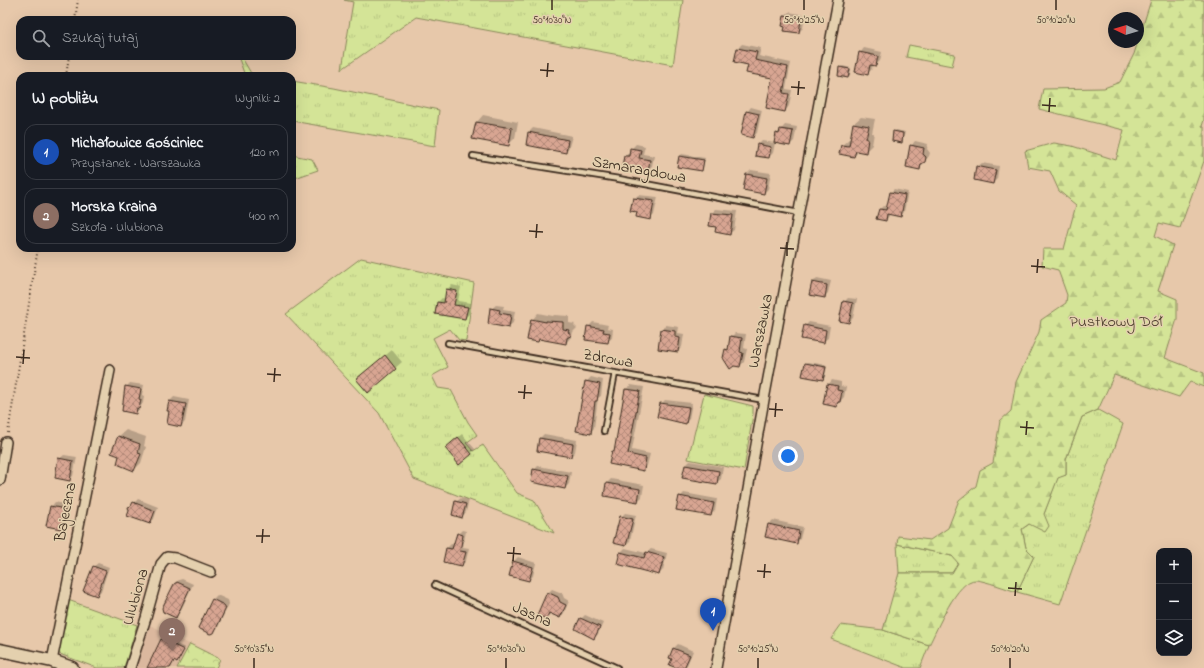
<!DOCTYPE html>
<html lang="pl">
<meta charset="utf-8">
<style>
:root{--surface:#171b24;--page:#20242c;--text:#f1f3f6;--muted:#9ea1a6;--line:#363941;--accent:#0b8043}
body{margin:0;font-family:"Indie Flower",sans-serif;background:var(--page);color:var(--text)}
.controls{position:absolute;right:12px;bottom:12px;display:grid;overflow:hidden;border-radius:8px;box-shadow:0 4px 16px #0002}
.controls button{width:36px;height:36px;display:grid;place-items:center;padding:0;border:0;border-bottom:1px solid var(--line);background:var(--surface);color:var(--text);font:20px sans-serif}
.compass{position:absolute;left:1108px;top:12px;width:36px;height:36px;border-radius:50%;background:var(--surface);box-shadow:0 4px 16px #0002;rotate:274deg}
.you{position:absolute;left:788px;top:456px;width:14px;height:14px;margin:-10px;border:3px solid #fff;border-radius:50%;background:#1a73e8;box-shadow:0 0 0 6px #1a73e833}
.badge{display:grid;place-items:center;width:26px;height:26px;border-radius:50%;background:var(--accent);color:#fff;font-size:13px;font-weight:700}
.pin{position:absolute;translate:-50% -33px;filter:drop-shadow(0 1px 2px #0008)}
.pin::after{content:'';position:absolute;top:21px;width:14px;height:12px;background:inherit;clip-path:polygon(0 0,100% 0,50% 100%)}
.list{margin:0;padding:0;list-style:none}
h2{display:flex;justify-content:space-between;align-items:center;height:52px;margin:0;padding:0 16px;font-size:17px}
h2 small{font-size:13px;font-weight:400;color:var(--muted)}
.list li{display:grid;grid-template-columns:26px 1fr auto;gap:12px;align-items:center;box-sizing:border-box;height:56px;margin:0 8px 8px;padding:0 8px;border:1px solid var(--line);border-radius:12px}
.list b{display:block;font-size:15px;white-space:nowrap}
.list p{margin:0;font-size:13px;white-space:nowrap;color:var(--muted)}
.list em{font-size:13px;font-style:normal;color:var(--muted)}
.icon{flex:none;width:22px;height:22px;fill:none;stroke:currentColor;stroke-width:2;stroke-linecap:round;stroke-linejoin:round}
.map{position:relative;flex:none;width:1204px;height:668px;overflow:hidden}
.search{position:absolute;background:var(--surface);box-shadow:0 4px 16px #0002;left:16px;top:16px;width:280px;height:44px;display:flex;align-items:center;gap:10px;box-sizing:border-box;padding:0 14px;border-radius:12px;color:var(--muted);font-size:15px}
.panel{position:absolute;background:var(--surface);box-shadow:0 4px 16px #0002;left:16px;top:72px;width:280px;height:180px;border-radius:12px}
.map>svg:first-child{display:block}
</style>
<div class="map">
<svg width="1204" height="668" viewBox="0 0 1204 668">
<defs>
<pattern id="grass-tufts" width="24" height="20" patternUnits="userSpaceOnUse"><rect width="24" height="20" fill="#d4e497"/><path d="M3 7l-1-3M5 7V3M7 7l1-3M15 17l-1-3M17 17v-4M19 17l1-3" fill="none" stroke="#b7c482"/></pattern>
<pattern id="forest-firs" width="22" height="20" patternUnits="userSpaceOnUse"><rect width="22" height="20" fill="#d4e497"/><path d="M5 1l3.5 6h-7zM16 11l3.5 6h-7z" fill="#b7c482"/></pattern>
<pattern id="park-crowns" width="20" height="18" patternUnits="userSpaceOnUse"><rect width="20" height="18" fill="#d4e497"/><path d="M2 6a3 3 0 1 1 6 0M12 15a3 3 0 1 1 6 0" fill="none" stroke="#b7c482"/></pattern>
<pattern id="building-cross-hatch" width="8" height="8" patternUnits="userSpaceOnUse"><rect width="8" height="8" fill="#d8a592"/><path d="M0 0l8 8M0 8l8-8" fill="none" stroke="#b08777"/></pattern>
</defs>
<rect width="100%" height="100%" fill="#e7c8aa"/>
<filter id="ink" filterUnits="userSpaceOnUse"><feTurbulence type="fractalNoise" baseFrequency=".025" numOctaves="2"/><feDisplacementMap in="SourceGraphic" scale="8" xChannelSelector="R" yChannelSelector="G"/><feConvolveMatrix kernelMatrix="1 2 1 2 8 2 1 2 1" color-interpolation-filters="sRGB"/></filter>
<g filter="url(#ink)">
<path fill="#dbb89e" d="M148 624 220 659 216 668H133Z"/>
<path fill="url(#grass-tufts)" stroke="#88875a" d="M344 0H683L673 65 416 17 342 69 353 2Z
M909 45 955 54 952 66 906 57Z
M238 56H241L252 75 260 76H245Z
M292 81 334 88 439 110 435 146 292 121Z
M292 155 312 159 318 170 295 178 292 174Z
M361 258 474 283 466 341 459 340 450 329 433 338 448 367 432 376 438 388 451 390 468 422 477 435 466 443 473 451 483 445 517 493 534 500 554 533 454 494 414 479 379 413 286 314Z
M704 394 753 406V414L744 470 688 459Z
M1098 410 1123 424 1060 604 1017 592 1034 556 1026 548 1022 529 1044 514 1058 477 1066 475V459L1082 417Z
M897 544 952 556 959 563 952 573H899Z
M68 600 137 625 124 668H97L57 653Z
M841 625 883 630 929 645 920 668H906L831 639Z"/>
<path fill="url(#forest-firs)" stroke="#88875a" d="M1151 0H1204V120L1202 126 1204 127V161L1180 228 1159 223 1155 236 1173 245 1158 291 1177 299V319L1165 358 1204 373V387L1190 382 1179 397 1114 375 1098 410 1082 417 1066 459V475L1058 478 1044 514 1049 526 1045 532 1029 524 1022 529 1026 548 1034 556 1017 592C1007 589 986 581 976 580 957 579 937 630 929 645L883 630 899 573H952L958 563 952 556 897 544 898 536 930 540 948 528 959 500 976 486 980 470 993 463 1000 421 1011 411 1016 382 1039 332 1041 320 1066 303 1067 295 1058 270 1042 266 1043 249H1064L1076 205 1059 191 1050 171 1028 167 1025 151 1054 143 1072 146 1116 160 1124 130 1039 109 1043 89 1104 88 1120 82 1134 54Z"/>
<path fill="url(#park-crowns)" stroke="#88875a" d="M190 644 220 659 216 668H177Z"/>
<path fill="#0003" d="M789 12 805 15 803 28 799 32 784 16Z
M742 44 761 48 759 56 791 63 786 89 792 90 789 106 785 111 773 78 749 64 738 48Z
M864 48 882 52 880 61 876 65 873 64 872 69 867 74 860 53Z
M842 66 851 68 850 75 848 77 840 68Z
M751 107 762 110 757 133 753 137 747 112Z
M483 115 518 122 515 138 509 144 474 138 477 122Z
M861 117 875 119 872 133H874L872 145 865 152 859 151 854 156 842 145 849 139H851L854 123Z
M785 125 797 127 794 141 790 145 777 134Z
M533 128 572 136 569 147 565 152 527 144 529 132Z
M896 130 905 132 903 140 901 142 894 132Z
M762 141 775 143 773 153 769 157 758 145Z
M915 141 928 144 927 149 930 153 929 156 919 169 911 146Z
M636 144 645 146 643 154 654 156 652 166 647 170 625 156 629 152H631V149Z
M682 154 705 158 703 168 701 170 680 156Z
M982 163 999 166 997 179 993 183 977 167Z
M751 170 771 173 768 189 764 193 744 190 747 174Z
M894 189 908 192 904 212 901 216 890 214 889 216 886 220 879 210 883 206 888 207 891 192Z
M638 195 658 197 654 215 650 219 638 212 634 199Z
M716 209 737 211 734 230 729 234 717 226 710 225 712 213Z
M817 278 831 281 828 293 824 297 813 282Z
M452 285 461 287 458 301 471 303 469 314 465 318 438 302 442 298 446 299 447 289Z
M848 298 857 299 853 318 849 322 844 302Z
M496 305 504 306 503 309 515 311 513 323 508 327 491 309Z
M538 313 553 316 554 315 569 316V323L575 324 574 325 577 328 573 332 572 336 566 343 541 338 538 341 532 320Z
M593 322 608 325 607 328 613 329 612 338 607 342 588 327Z
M809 322 830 326 828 338 823 342 805 326Z
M666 325 679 327 678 333 684 334 682 347 678 351 662 330Z
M735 333 746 334 744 348 747 349 744 362 740 366 726 350 730 346 731 337Z
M392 350 402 362 368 392 364 373Z
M808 362 827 365 825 377 823 379 806 363Z
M591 377 603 380 601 396 598 398 594 428 590 433 586 382Z
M832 380 841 382V386L846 387 844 397 836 406 828 385Z
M130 383 144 385 142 395 144 396 143 403 136 413 126 387Z
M631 385 644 387 632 450 650 454 647 466 643 470 613 452 615 449 626 389Z
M174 397 189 400 185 422 181 426 170 401Z
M665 400 692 403 689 419 685 423 661 404Z
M126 430 146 437 144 446 146 447 141 463 134 470 120 455 113 453 119 436Z
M462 434 475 449 471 454 450 444Z
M544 434 577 440 575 452 571 456 540 438Z
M64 455 77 457 73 476 69 480 59 459Z
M690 461 723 467 721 479 716 483 686 465Z
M538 466 571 472 569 484 565 488 534 470Z
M611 479 644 485 642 497 638 501 607 483Z
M684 493 717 499 715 511 710 515 680 497Z
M461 498 469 500 466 512 462 517 456 502Z
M138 499 158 507 154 519 150 523 130 511 129 508Z
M55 502 68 505 64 524 60 528 51 507Z
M625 513 636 515 630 541 626 545 621 517Z
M773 520 803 527 800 539 796 543 769 524Z
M462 530 466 531 463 547 469 548 466 561 462 565 444 561 447 548 451 544 455 545 458 534Z
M625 548 646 553 651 549 667 553 663 570 659 574 618 564 621 552Z
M518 557 536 563 533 576 529 580 511 576 514 561Z
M98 563 109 567 101 591 97 595 93 567Z
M182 579 193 584 180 612 176 617 174 584 179 580Z
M552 589 562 593 564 598 569 601 564 613 560 617 551 613 546 618 548 593Z
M217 595 228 600 229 604 218 627 213 632 199 628 213 599Z
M585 615 603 623 598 634 594 638 581 619Z
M164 638 185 648 179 660 177 662 174 661 171 668H150Z
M678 644 693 651 687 665 684 668H679L673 658 670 657 674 648Z"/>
<path fill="url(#building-cross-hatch)" stroke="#3b2a1e" d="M784 16 801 19 799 33 784 31 785 27 782 26Z
M737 48 757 52 755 60 788 67 783 93 789 94 785 112 766 108 772 78 746 73 748 65 734 62Z
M859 52 878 56 876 66 870 65 868 75 855 72Z
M839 67 850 69 848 78 838 76Z
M746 111 759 114 753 138 741 135Z
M476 122 512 128 509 146 472 139Z
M853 123 869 126 866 139H868L866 153 856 151 854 157 839 154 841 145 849 146Z
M780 129 793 131 790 146 774 143 776 133 779 134Z
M893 131 903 133 902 143 892 141Z
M528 132 568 140 566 153 526 145Z
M757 144 771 147 769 158 755 156Z
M910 145 924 148 923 154 926 157 925 162 921 164 920 170 906 167Z
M630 148 641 150 639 158 650 160 648 171 622 166 624 156H629Z
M679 156 704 160 702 171 677 167Z
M976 166 996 170 993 184 974 180Z
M746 174 767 178 764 194 743 190Z
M890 192 905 195 901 217 887 214 886 221 876 219 879 209 886 210Z
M633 198 654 201 651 220 636 217 637 212 630 211Z
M711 213 733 215 730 235 715 232 716 227 709 226Z
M812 282 827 285 825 298 809 295Z
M446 289 457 291 454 305 468 307 465 319 435 314 437 302 444 303Z
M843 301 853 303 849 323 839 321Z
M490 308 500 310 499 313 511 315 509 328 488 324Z
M531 319 546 322V321L563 322V329L569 330 568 332 572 335 567 338 566 344 539 339 538 342 527 340Z
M804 325 826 330 824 343 801 339Z
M587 326 604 329 603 332 610 333 608 343 585 340Z
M661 329 675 331V337L680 338 678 352 658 349Z
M730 336 742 338 740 352 743 353 740 367 734 366 730 369 723 358 725 349 728 350Z
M385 355 396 369 368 393 356 379Z
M805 363 826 367 823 380 802 376Z
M585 381 600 384 597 401H595L591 434 576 431Z
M827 384 838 386 837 390 842 391 840 402H838L837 407 823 404Z
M125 386 141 389 139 399 141 400 139 409 137 408 136 414 122 411Z
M625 389 640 391 628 454 646 458 644 471 609 464 612 451 614 452Z
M169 401 186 404 181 427 167 424 169 411H167Z
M660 403 689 407 686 424 657 417Z
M118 436 140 444 138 453 141 454 134 471 117 464 119 456 111 453Z
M458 437 472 454 459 465 445 448Z
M539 438 573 444 571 457 537 451Z
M58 458 73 461 70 481 55 478Z
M685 465 719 471 717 484 682 478Z
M533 469 568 476 565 489 531 482Z
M606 483 640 489 638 502 604 496Z
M679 496 714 503 711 516 676 510Z
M455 501 466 504 462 518 452 515Z
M133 502 155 511 150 524 127 516 129 511 128 507 131 506Z
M50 506 65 509 61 529 46 526Z
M620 516 633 519 626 546 613 543Z
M768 524 799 531 797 544 765 537Z
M457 533 463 535 460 551 466 552 462 566 443 562 446 548 452 549Z
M620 552 644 558 646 552 664 557 659 575 617 564Z
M513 561 533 567 529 581 509 576Z
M93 566 106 571 97 596 83 591Z
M177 582 190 588 176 618 163 612 162 608 174 584Z
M547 592 558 597 560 602 566 605 560 618 549 613 546 619 537 615Z
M212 599 224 605 226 608 214 633 210 634 198 628Z
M580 618 600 627 594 639 575 629Z
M161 639 184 650 177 663 174 661 170 668H147Z
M673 648 690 655 684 668H677L669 665 672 659 669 658Z"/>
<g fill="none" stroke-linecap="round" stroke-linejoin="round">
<g stroke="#3b2a1e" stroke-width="8">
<path id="service" d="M473 156 619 179 799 213
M448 343 764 400
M604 431 615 373
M435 585 617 668"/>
</g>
<g stroke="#3b2a1e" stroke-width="12">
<path id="minor" d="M0 480 6 442
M52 661 110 370
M130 668 146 618 161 564 167 557 175 558 211 572
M716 668 764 400 838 0"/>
</g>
<g stroke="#3b2a1e" stroke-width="15">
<path id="tertiary" d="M0 650 52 661 72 668"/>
</g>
<path stroke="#3b2a1e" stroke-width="2" stroke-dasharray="1 3" stroke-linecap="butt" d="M75 20 78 0
M66 76 69 56
M8 433 38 248"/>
<use href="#service" stroke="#e4d0ae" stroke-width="4.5"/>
<use href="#minor" stroke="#e4d0ae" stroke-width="9"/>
<use href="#tertiary" stroke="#e4d0ae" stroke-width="12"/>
</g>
</g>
<path fill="none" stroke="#3b2a1e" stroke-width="1.5" d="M552 10V0M804 10V0M1056 10V0M540 70 554 71M547 77 548 63M791 87 805 88M798 95 799 81M1042 105 1056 106M1049 112 1050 98M529 231 543 232M536 238 537 224M780 248 794 249M787 256V242M1031 266 1045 267M1037 273 1038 259M16 357 30 358M23 364 24 350M267 374 281 375M274 382 275 368M518 392 532 393M524 399 525 385M769 409 783 410M775 417 776 403M1020 427 1034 428M1026 435 1027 421M256 536H270M262 543 263 529M507 553 521 554M513 561 514 547M757 571 771 572M764 578 765 564M1008 588 1022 589M1015 596 1016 582M254 668V658M506 668V658M758 668V658M1010 668V658"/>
<g text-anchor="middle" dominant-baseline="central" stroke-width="3" stroke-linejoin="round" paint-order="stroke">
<g font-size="16" fill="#3b2a1e" stroke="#e4d0ae">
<text transform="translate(639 170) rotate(10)">Szmaragdowa</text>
<text transform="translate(761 331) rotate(-79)">Warszawka</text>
<text transform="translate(608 359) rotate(10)">Zdrowa</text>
<text transform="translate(66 512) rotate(-79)">Bajeczna</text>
<text transform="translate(136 597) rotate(-74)">Ulubiona</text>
<text transform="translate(532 615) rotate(24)">Jasna</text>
</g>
<g font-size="16" fill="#4a3d2a" stroke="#e4d0ae">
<text x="1116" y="322">Pustkowy Dół</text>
</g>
</g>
<g font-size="10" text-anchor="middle" fill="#3b2a1e" stroke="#e4d0ae" stroke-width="3" stroke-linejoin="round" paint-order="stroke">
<text x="552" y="23">50°10'30"N</text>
<text x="804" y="23">50°10'25"N</text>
<text x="1056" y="23">50°10'20"N</text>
<text x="254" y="652">50°10'35"N</text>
<text x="506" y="652">50°10'30"N</text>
<text x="758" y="652">50°10'25"N</text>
<text x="1010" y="652">50°10'20"N</text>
</g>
</svg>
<div class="controls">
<button>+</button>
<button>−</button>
<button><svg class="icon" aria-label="layers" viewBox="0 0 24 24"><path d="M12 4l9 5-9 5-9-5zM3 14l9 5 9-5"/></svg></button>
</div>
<svg class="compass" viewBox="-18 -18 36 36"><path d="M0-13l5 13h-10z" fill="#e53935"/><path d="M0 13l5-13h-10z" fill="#9ea1a6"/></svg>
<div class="you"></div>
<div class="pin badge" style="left:713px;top:631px;background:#1a4fb4">1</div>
<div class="pin badge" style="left:172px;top:651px;background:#8d6e63">2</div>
<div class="search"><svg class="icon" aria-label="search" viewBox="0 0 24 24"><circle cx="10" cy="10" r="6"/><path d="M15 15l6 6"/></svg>Szukaj tutaj</div>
<section class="panel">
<h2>W pobliżu<small>Wyniki: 2</small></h2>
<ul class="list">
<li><span class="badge" style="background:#1a4fb4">1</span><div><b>Michałowice Gościniec</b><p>Przystanek · Warszawka</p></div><em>120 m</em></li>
<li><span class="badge" style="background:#8d6e63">2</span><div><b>Morska Kraina</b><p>Szkoła · Ulubiona</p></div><em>400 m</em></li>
</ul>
</section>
</div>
